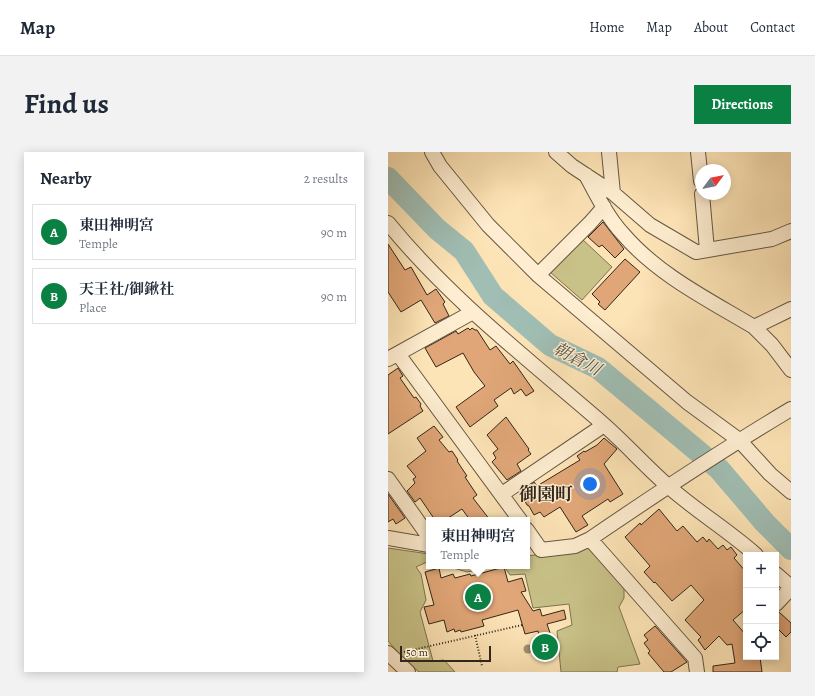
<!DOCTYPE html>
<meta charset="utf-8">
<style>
:root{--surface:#fff;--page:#f2f2f3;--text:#1f2937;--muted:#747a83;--line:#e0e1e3;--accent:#0b8043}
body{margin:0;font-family:Alegreya,"Noto Serif JP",serif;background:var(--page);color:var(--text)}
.controls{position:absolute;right:12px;bottom:12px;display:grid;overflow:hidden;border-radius:0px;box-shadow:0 2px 10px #0003}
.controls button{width:36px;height:36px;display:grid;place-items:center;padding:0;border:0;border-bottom:1px solid var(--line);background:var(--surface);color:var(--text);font:20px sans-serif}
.compass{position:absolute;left:307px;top:12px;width:36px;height:36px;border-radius:50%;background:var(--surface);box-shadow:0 2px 10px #0003;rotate:58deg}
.scale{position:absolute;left:12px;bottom:10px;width:91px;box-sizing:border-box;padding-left:4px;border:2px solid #31271d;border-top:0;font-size:11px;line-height:14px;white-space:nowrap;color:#31271d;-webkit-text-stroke:3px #feedd0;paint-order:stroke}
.you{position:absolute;left:202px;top:332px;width:14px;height:14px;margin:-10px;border:3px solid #fff;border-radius:50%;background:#1a73e8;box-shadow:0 0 0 6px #1a73e833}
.badge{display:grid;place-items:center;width:26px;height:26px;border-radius:50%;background:var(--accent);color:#fff;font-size:13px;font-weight:700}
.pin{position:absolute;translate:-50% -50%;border:2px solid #fff;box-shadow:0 1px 4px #0006}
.popup{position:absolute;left:38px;top:365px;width:104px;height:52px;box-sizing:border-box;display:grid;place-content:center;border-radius:0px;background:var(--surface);filter:drop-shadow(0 1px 3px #0005);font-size:13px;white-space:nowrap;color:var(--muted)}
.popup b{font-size:15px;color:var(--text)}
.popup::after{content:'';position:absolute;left:50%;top:100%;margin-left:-8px;border:8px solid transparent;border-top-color:var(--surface)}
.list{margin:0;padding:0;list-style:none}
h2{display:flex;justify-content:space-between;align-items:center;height:52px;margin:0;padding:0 16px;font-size:17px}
h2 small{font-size:13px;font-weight:400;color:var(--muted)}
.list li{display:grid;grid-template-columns:26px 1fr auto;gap:12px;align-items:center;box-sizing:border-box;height:56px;margin:0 8px 8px;padding:0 8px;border:1px solid var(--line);border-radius:0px}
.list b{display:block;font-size:15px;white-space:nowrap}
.list p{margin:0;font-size:13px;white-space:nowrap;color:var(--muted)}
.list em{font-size:13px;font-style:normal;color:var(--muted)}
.icon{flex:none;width:22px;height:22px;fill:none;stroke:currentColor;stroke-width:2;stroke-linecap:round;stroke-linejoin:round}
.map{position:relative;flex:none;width:403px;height:520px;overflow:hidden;border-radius:0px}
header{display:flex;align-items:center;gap:24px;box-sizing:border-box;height:56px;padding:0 20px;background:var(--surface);border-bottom:1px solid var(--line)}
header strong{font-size:19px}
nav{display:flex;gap:22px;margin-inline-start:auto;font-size:14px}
.intro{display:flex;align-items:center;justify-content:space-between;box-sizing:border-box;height:96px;padding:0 24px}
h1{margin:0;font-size:28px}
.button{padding:10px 18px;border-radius:0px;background:var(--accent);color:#fff;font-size:14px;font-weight:700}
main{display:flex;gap:24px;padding:0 24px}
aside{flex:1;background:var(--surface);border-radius:0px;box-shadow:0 2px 10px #0003}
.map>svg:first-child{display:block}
</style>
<header>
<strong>Map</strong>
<nav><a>Home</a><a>Map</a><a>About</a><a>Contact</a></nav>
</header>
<div class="intro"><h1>Find us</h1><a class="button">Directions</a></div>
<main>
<aside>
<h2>Nearby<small>2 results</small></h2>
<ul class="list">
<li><span class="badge">A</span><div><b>東田神明宮</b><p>Temple</p></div><em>90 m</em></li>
<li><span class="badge">B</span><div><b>天王社/御鍬社</b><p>Place</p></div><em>90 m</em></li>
</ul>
</aside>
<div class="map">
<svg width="403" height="520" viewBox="0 0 403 520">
<rect width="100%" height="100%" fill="#fde4b6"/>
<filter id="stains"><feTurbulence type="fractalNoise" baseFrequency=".005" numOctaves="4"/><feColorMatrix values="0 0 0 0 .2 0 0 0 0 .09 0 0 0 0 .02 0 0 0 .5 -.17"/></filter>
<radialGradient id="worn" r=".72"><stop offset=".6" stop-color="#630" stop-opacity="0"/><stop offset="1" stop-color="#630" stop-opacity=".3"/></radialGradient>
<path fill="#c8c288" stroke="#7c7452" d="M194 87 224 115 194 148 162 120Z
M0 396 41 402V409L28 415 33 422 38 448 32 460 45 509 56 508 67 520H31L17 508 0 489Z
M200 396 236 435V446L231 455 252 512 230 515 229 520H173L169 479 184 473 181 452 145 456 137 422 122 423 116 414H139V404Z
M59 414H110L79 420Z"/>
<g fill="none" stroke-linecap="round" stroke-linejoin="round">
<path stroke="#a0beb4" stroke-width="22" d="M0 26 49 77 76 99 105 144 162 193 210 216 306 296 331 317 377 371 403 397"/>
</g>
<path fill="#e0a677" stroke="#31271d" d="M215 70 236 97 227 106 214 93 211 95 200 85Z
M0 92 17 118 23 115 39 143 48 137 57 150 55 152 61 164 47 171 33 148 13 160 0 140Z
M237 107 252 120 217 158 210 152 212 150 204 142Z
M80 176 82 178 84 176 87 178H89L102 198 108 194 122 212 125 209 146 239 138 244 133 237 126 242 123 236 106 248 110 254 82 275 68 255 97 234 86 220 75 201 48 215 37 196 68 179 70 182Z
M10 216 15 224 12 226 26 246 28 245 33 252 32 254 35 259 0 282V223Z
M118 265 141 297 140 298 143 302 129 312 133 319 119 328 104 310 108 306 105 301 110 297 99 283Z
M46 274 55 285 51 288 61 300 64 299 70 308 69 309 79 324 77 325 89 343 85 346 102 368H82L74 357 57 368H47L32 346 27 350 19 339 27 331 25 327 28 325 19 314 38 299 29 286Z
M216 286 229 297 216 312 235 342 222 350 220 347 194 364 200 373 188 380 172 355 156 365 152 360 146 363 141 354 139 353 132 340 146 330 149 334 192 308 189 304 196 299 197 300 209 293Z
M0 342 17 366 8 372 5 367 0 370Z
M271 357 289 379 295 374 309 390 315 385 319 390 321 387 330 397 335 393 339 398 343 395 349 403 346 406 358 420V457L345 468 358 483V505H372L374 520H325V514L347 511 344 492 339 493 331 484 317 498 310 488 313 485 297 468 316 448 303 433 284 449 267 430 266 431 256 420 262 414 237 385 252 371 253 373Z
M116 415 120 430 134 426 138 439 133 440 145 459 152 457 154 464 176 458 178 467 159 472 164 487 153 490 150 479 137 482 130 458 94 468 96 474 73 480 72 478 67 480 66 477 59 480 56 468 41 472 36 455 46 453 37 420 51 416 53 426 65 422 67 426 82 422 83 424Z
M388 460H391L403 471V480L398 485 388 475Z
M267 474 299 510 283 520H276L260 501 262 499 256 491 260 488 256 483Z"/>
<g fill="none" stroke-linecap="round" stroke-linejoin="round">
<g stroke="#645643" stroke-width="16">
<path id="minor" d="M44 0 52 14 100 73 151 124 299 250 351 288 382 322 403 340
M168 0 184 14 225 41 262 73 308 100 384 87 403 79
M221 0 225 41
M310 0 313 29
M198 23C208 42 220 66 235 82 270 123 321 148 366 175L403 157
M314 42 319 98
M0 71C62 147 140 207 214 271 237 291 257 314 280 334 308 359 340 378 368 403
M151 124 155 118 202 71 216 55
M366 175 384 193 403 218
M10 202 132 368
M0 207 85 160
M0 327 41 385
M114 342 216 273
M139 378 153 398 187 394 202 387 307 506 309 520
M0 386 41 393
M202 387C268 342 334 298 403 257
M388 422 403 435
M388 452 403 436
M0 501 20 520"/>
</g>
<path stroke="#31271d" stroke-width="2" stroke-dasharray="1 2" stroke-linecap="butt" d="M87 483 94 514
M16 500 134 473"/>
<use href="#minor" stroke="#feedd0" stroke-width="14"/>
</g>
<circle fill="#a29271" cx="140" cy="497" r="4.5"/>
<g text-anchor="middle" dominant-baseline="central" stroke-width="3" stroke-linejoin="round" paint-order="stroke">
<g font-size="17" font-style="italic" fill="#52544a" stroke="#feedd0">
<text transform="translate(189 207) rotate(28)">朝倉川</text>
</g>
<g font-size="18" font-weight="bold" fill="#31271d" stroke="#feedd0">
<text x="158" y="342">御園町</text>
</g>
</g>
<rect width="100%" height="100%" filter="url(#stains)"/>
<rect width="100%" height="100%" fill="url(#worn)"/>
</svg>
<div class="controls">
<button>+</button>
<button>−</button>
<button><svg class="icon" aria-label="locate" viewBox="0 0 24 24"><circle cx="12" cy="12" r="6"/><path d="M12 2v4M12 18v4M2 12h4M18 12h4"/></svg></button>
</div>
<svg class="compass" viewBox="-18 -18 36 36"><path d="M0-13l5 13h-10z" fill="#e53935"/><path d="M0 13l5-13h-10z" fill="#747a83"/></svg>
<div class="scale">50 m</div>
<div class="you"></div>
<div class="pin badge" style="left:90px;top:445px">A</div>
<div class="popup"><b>東田神明宮</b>Temple</div>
<div class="pin badge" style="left:157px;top:495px">B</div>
</div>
</main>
